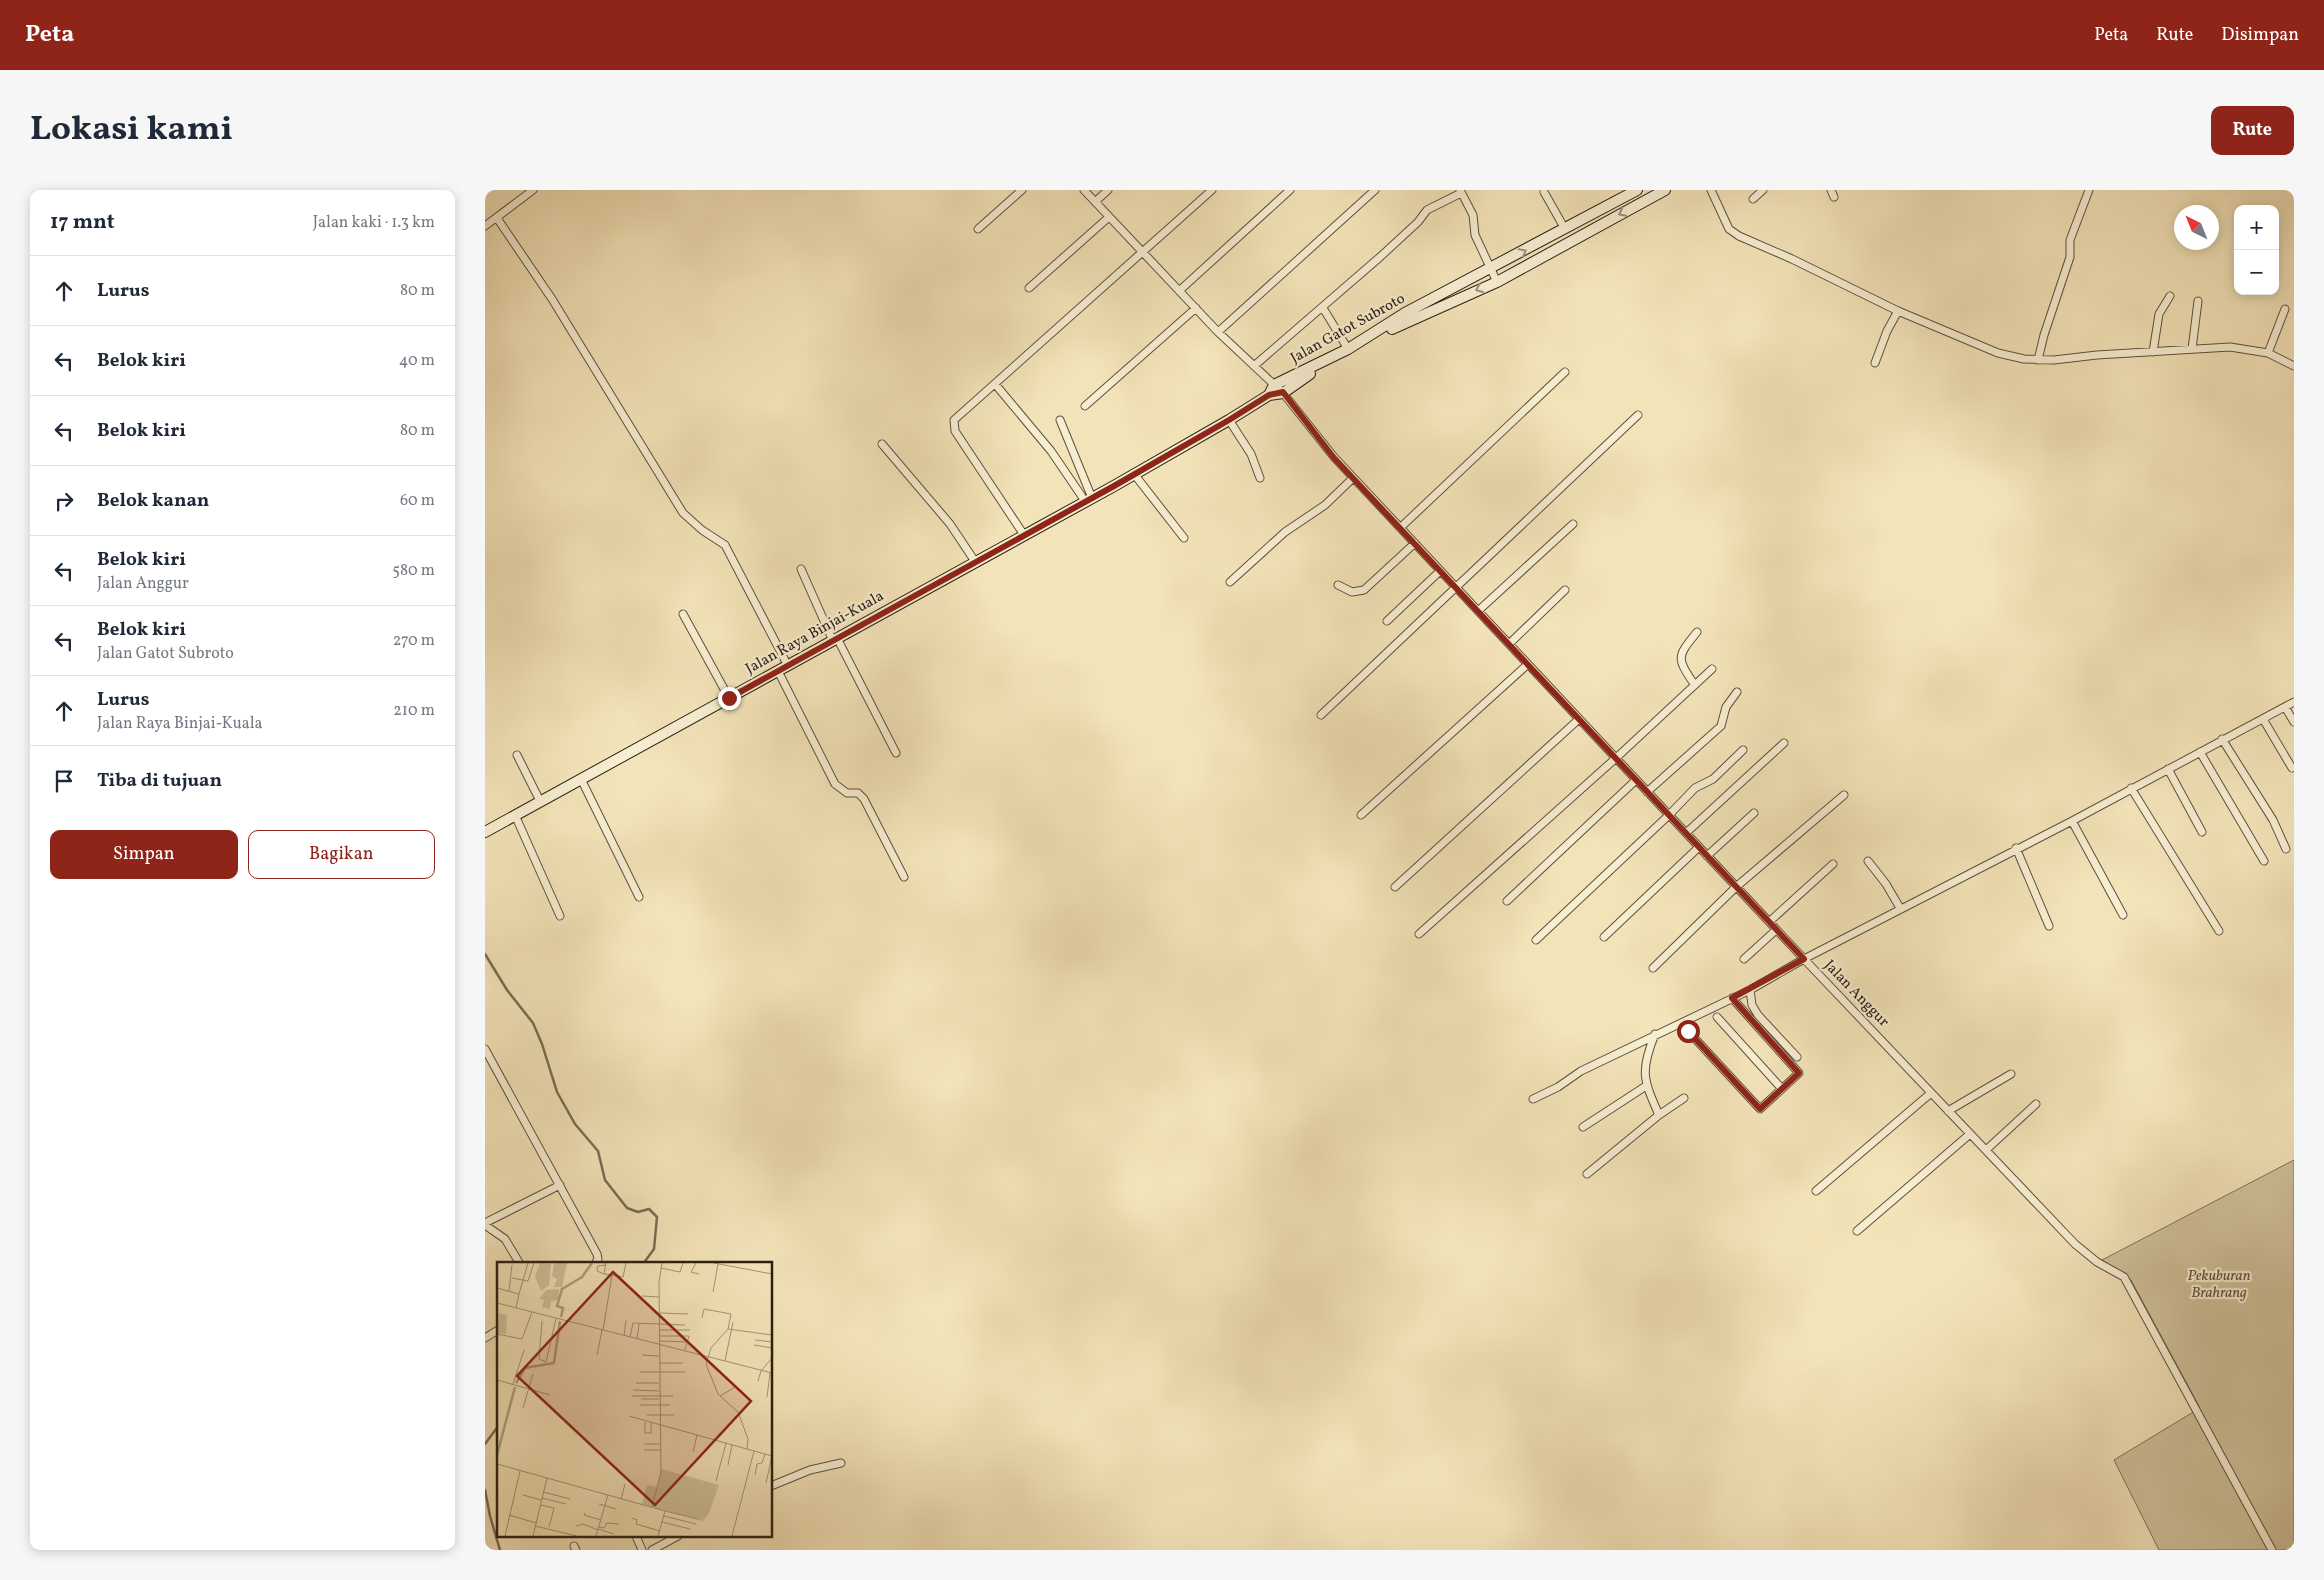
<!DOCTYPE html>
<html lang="id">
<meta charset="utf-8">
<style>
:root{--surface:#fff;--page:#f6f6f7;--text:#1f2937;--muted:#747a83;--line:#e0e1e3;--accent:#8f2418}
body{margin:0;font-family:Vollkorn,serif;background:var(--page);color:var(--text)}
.controls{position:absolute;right:15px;top:15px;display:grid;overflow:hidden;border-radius:10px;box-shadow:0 2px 12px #0003}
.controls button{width:45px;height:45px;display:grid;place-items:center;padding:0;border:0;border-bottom:1px solid var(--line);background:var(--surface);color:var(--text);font:25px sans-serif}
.compass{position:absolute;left:1689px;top:15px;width:45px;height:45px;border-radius:50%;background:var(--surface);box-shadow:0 2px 12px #0003;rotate:317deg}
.stop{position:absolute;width:15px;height:15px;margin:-11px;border:4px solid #8f2418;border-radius:50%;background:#fff}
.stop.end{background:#8f2418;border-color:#fff;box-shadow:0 1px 5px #0008}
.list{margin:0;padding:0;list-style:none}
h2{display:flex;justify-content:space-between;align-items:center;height:65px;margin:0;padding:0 20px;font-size:21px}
h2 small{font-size:16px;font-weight:400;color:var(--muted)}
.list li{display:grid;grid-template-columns:32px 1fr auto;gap:15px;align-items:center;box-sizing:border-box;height:70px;padding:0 20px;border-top:1px solid var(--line)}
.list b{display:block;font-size:19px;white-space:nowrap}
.list p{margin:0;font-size:16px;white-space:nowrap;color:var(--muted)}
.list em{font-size:16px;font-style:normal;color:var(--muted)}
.actions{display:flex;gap:10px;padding:15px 20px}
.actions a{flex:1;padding:11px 0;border:1px solid var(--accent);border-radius:10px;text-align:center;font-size:18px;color:var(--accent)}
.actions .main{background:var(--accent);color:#fff}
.icon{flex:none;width:28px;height:28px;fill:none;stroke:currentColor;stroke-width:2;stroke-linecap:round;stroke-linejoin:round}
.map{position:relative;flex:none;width:1809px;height:1360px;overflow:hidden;border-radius:10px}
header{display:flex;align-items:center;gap:30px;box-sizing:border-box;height:70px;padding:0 25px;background:var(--accent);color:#fff}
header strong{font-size:24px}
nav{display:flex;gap:28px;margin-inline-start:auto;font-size:18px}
.intro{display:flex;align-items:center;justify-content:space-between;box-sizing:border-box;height:120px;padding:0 30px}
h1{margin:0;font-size:35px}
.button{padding:12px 22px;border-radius:10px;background:var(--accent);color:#fff;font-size:18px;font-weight:700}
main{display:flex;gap:30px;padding:0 30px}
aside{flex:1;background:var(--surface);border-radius:10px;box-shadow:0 2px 12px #0003}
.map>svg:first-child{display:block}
</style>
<header>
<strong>Peta</strong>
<nav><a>Peta</a><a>Rute</a><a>Disimpan</a></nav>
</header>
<div class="intro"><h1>Lokasi kami</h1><a class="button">Rute</a></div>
<main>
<aside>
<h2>17 mnt<small>Jalan kaki · 1.3 km</small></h2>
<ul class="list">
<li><svg class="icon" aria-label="ahead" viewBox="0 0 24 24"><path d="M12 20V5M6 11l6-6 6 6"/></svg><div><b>Lurus</b></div><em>80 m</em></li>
<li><svg class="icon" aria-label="left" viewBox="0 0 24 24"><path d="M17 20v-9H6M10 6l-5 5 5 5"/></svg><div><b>Belok kiri</b></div><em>40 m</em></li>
<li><svg class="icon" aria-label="left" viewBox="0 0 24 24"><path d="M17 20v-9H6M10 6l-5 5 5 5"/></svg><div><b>Belok kiri</b></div><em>80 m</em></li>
<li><svg class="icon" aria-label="right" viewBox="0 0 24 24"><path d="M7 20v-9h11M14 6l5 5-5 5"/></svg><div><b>Belok kanan</b></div><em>60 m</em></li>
<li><svg class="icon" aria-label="left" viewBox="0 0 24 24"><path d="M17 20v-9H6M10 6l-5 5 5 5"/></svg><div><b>Belok kiri</b><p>Jalan Anggur</p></div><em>580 m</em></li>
<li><svg class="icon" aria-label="left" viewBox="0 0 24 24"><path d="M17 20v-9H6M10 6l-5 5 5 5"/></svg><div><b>Belok kiri</b><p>Jalan Gatot Subroto</p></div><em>270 m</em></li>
<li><svg class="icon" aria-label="ahead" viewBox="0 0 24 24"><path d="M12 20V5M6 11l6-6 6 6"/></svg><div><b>Lurus</b><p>Jalan Raya Binjai-Kuala</p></div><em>210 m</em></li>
<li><svg class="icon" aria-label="arrive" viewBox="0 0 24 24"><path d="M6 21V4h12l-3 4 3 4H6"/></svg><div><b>Tiba di tujuan</b></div></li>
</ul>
<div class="actions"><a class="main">Simpan</a><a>Bagikan</a></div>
</aside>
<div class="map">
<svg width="1809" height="1360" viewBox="0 0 1809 1360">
<rect width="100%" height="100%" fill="#f3e3b8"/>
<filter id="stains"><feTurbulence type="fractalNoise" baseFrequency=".004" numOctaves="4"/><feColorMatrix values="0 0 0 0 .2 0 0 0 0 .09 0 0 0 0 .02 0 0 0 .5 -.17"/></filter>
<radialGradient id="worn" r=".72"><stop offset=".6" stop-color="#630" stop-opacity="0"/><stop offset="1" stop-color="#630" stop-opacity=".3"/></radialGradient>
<path fill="#d1c29c" stroke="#7e7158" d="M1809 970V1360H1674L1629 1270 1715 1218 1646 1090 1617 1070Z"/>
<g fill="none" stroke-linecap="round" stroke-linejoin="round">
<path stroke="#7a6d54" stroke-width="2.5" d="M0 764 22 800 48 833 57 854 72 902 90 934 113 961 120 990 142 1018 153 1022 164 1019 172 1027 169 1059 158 1074
M0 1254 14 1235
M0 1300 5 1326 15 1360"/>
<g stroke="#5c513c" stroke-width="9">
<path id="minor" d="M599 0 733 142 798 203 849 267 1319 769 1590 1054 1612 1072 1639 1087 1787 1360
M975 0 988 25 990 45 1012 92
M1226 0 1244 39 1254 46 1307 69 1413 121 1513 163 1539 169 1569 170 1612 165 1745 157 1783 163 1809 176
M1346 0 1349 7
M1059 2 1080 39
M1268 9 1278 0
M610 12 623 0
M12 28 67 109 198 323 217 340 240 355 303 476
M0 36 48 0
M493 39 537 0
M544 98 624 27
M694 101 805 0
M838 118 863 159
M733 142 890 0
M1707 159 1713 111
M1668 162 1674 124 1685 106
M1783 163 1800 119
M1553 170 1559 145 1585 67V50L1604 0
M1390 173 1402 141 1413 121
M769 176 895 67 933 32 942 20 976 3
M510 194 566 261 600 311
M600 216 711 118
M575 230 607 308
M744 230 766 264 775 288
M397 254 465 334 491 373
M649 284 699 348
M915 338 1080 182
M539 345 470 241 469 230 727 0
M316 379 348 451
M745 392 800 342 840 315 868 288
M853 395 867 402 879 400 930 353
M993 421 1088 334
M198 424 244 508
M902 431 955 381
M352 448 411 563
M1024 454 1080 400
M293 481 350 594 362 603H373L379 609 419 687
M1209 494C1191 467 1192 467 1212 442
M1800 517 1809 532
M836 525 1153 225
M1778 529 1807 578
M1737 549 1788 630 1801 659
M1715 562 1779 671
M32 565 55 611
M1683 579 1717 642
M96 589 154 707
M1646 598 1734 741
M1162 602 1236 536 1241 517 1252 502
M30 625 75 726
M876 625 1043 474
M1587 631 1638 725
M1201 643 1299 553
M1531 658 1564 736
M1222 666 1269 623
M1383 671 1401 694 1415 718
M910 697 1094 529
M1022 711 1151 590
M1284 732 1348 674
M934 744 1131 568 1227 479
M1119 747 1214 657
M1051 750 1184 625 1210 598 1228 589 1258 560
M1259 769 1291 740
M1168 778 1251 697 1359 605
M1265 800 1267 815 1273 825 1312 867
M1232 827 1297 899
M1203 841 1275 919 1314 883 1247 808
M1170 844C1155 881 1158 889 1174 925
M0 859 112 1064 113 1069 110 1074
M1048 909 1073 897 1096 881 1265 800 1319 769 1587 631 1809 512
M1463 921 1526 884
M1098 937 1161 896
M1501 960 1551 914
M1102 984 1174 925 1199 908
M1331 1001 1446 903
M0 1033 75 995
M0 1035 20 1049 35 1074
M1372 1041 1485 944
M0 1148 13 1140
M286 1296 325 1280 356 1273
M151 1346 157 1360
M89 1356 91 1360
M167 1360 193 1346"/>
</g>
<g stroke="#2a2013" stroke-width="12">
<path id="secondary" d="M907 139 1012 92 1180 0
M784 205 798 203 825 184
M0 642 629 296 744 230 784 205 789 195 863 159 920 123 1152 0"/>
</g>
<use href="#minor" stroke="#f7edd1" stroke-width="7"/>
<use href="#secondary" stroke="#f7edd1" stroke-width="10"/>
</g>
<defs><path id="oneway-chevron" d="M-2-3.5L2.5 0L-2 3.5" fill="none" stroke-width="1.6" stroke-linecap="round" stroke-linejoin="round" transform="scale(1.25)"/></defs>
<g stroke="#9b917c">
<use href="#oneway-chevron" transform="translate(1137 23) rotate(152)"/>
<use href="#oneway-chevron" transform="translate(1038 62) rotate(-28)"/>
<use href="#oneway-chevron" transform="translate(994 99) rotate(156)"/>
</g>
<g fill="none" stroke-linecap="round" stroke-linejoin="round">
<path stroke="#8f2418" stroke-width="6" d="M244 508 629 296 744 230 784 205 798 202 849 268 1319 769 1247 808 1314 883 1275 919 1203 841"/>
</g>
<g text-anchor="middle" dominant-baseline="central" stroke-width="4.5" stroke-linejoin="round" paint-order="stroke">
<g font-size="15" fill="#2a2013" stroke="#f7edd1">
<text transform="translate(863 139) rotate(-29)">Jalan Gatot Subroto</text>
<text transform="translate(330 443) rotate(-29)">Jalan Raya Binjai-Kuala</text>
<text transform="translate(1371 804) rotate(46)">Jalan Anggur</text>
</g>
<g font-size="15" font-style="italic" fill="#5c513c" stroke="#f7edd1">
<text x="1734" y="1086">Pekuburan<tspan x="1734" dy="17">Brahrang</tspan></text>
</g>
</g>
<g transform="translate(12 1072)">
<rect width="275" height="275" fill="#f3e3b8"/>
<path d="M43 1 54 2 52 23 44 29 38 15ZM57 1H70L65 25H57L60 17 55 14ZM62 27 61 38 54 39 53 47 45 45 47 38 42 37 49 28ZM2 51 10 53 9 72 0 71ZM164 207 222 223 212 251 206 259 145 242 150 223 161 225Z" fill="#d1c29c"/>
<path fill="none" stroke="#afa180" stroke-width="2.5" d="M64 55 66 46 60 44 65 27 85 15 95 1M19 121 28 106 57 101 63 59M0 193 18 125"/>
<path fill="none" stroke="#a39576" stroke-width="1" d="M109 1 107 12 126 15 129 1M199 1 194 10 202 12M217 1 275 12M164 6 183 10 186 1M107 12 100 9 101 4 109 3M15 16 31 19 37 1M0 26 22 32 19 46M12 29 15 3M216 30 221 2M22 32 31 1M145 34 162 35M0 41 275 111M163 51 191 52M205 56 207 47 234 52 231 67M45 59 42 97 49 100 59 56M106 68 115 13M162 68H193M0 72 25 77 35 50M127 74 129 58M163 74H192L188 88M133 75 136 61 188 63M140 77 142 62M258 78 275 80M163 79 191 80M257 83 275 86M100 93 105 68M145 93 162 94M228 99 236 60M162 101H186M143 110H188M0 118 53 133M261 119 264 109 275 96M139 121H162M16 122 27 88M136 128 162 129M135 134H176M223 134 240 124M270 135 273 111M144 137H162M143 143H173M26 146 36 112M150 153H177M132 154 275 194M148 160V171H154V161M147 182H163M250 187 251 177 241 150 221 132 209 102 214 86 231 67 275 73M147 188H163M196 190 200 173M0 202 168 249 161 274M231 203 235 183M258 213 260 202 265 201 268 192M219 219 229 181M269 221 275 194M46 230 73 237M26 233 44 238M45 236 69 242M124 237 128 222M102 242 119 247M44 243 57 246 52 265M155 245 164 210 162 20 165 1M168 249 201 257M88 251 87 253 104 258M12 253 39 261M167 254 199 262M135 256 140 258 139 262 163 269M165 260 193 267M38 264 80 274M79 264 86 262 101 268M102 265 107 266 110 261 122 262M101 267 117 272M8 274 23 209M36 274 50 216M99 274 111 233M235 274 257 189"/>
<path fill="#8f2418" fill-opacity="0.15" stroke="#8f2418" stroke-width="2.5" d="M116 10 254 139 158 243 20 114Z"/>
<rect width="275" height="275" fill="none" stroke="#2a2013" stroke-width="2.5"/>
</g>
<rect width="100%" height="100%" filter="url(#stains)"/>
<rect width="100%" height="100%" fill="url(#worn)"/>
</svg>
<div class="controls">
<button>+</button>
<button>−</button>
</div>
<svg class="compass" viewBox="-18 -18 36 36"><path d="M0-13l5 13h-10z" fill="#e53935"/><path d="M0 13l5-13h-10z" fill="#747a83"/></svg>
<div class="stop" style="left:1203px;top:841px"></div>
<div class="stop end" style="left:244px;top:508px"></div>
</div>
</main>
